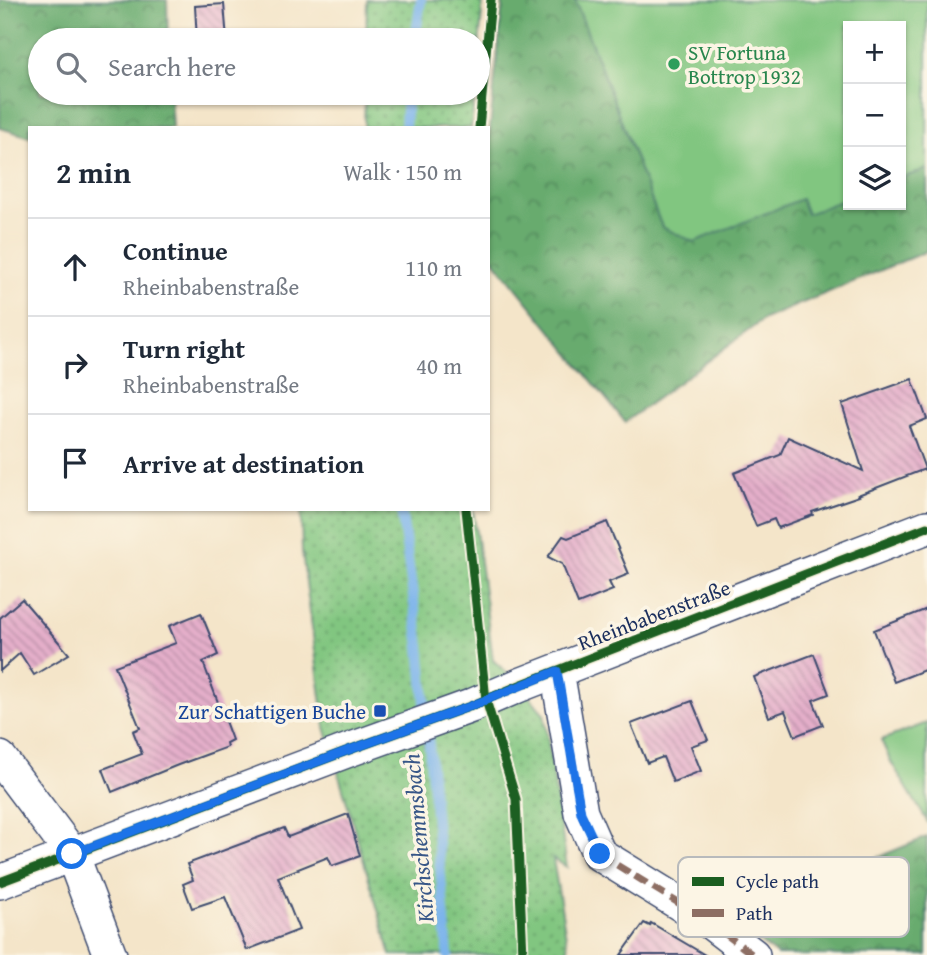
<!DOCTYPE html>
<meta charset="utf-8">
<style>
:root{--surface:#fff;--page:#f2f2f3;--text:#1f2937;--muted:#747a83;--line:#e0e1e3}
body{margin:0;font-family:"Gentium Book Plus",serif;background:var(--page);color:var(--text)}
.controls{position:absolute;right:21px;top:21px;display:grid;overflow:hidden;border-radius:0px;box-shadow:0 2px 5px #0004}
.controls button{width:63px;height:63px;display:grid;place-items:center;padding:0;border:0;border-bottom:2px solid var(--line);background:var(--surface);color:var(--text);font:35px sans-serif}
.stop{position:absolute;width:21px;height:21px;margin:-16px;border:5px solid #1a73e8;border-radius:50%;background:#fff}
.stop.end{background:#1a73e8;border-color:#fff;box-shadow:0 2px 7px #0008}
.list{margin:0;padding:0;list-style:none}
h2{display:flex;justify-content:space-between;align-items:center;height:91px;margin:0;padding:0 28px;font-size:30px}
h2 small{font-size:23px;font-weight:400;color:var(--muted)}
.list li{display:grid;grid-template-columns:46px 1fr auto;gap:21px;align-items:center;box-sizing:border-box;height:98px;padding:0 28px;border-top:2px solid var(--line)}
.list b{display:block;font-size:26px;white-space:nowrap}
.list p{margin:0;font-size:23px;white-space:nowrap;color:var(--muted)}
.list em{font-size:23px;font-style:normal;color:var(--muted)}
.icon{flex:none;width:38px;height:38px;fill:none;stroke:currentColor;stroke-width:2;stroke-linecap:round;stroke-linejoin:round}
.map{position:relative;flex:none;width:927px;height:955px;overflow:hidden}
.search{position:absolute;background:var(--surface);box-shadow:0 2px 5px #0004;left:28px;top:28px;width:462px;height:77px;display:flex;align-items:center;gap:18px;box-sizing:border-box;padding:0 24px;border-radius:38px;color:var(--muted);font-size:26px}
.panel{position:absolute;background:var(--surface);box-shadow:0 2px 5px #0004;left:28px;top:126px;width:462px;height:385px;border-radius:0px}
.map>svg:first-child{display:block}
</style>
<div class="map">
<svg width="927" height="955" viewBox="0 0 927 955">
<defs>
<pattern id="grass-dots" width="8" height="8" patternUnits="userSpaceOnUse" patternTransform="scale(1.75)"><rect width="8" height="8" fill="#81c680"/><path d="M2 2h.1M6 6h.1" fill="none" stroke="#69a16c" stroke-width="1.8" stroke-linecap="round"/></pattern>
<pattern id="forest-crowns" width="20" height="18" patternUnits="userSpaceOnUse" patternTransform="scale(1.75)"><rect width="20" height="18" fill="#68ab6e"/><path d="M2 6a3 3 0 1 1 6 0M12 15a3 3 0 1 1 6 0" fill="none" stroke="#558c5e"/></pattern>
<pattern id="building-back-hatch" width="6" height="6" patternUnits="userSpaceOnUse" patternTransform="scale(1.75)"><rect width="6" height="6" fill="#e5afca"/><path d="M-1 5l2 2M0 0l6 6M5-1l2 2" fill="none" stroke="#b98fa7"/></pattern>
</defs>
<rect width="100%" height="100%" fill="#fcf5e5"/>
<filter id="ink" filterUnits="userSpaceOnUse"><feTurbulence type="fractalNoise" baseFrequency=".0143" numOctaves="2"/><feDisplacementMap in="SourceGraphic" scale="14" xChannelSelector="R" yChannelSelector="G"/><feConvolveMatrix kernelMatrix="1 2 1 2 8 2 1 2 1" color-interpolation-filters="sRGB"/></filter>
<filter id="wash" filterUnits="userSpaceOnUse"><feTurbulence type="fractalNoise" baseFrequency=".00686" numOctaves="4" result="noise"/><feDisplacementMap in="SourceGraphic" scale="28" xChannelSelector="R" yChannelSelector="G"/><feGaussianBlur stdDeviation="1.57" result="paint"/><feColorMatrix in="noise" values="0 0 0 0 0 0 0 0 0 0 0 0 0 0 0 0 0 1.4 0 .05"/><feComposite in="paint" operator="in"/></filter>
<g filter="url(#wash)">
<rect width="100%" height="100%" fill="#f4e5c9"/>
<path fill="url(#grass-dots)" stroke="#4e7a6f" stroke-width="2" d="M367 0H483L478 60V40H366Z
M365 93H475L471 128H364Z
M301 509H473L493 660 520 685 544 714 567 867 553 859 569 955H391L325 727 302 552Z"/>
<path fill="url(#forest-crowns)" stroke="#426d66" stroke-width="2" d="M0 0H167L168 40H40V93H170L172 128H30V137L0 128Z
M503 0H575L662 227 801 199 808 213 848 198V205H901V178L927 169V251L764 319 625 422 488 253V147Z
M927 837V955H777L720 912 805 887Z"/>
<path fill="#81c680" stroke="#4e7a6f" stroke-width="2" d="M575 0H927V169L901 178V26H848V198L807 214 801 199 694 242 662 227Z
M927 723V821L891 762 881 740Z"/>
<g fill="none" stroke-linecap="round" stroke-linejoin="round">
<path stroke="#7bb4eb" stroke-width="10" d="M415 40 421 0
M405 128 407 93
M401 509 420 646 448 955"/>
</g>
<g id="blocks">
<path fill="url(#building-back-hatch)" d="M224 4 227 40H197L195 6Z
M912 379 927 419 909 426 925 469 858 495 859 496 812 512 813 515 778 528 774 519 756 526 734 473 780 455 788 437 863 471 842 404Z
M607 522 629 574 609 582 613 590 578 604 562 564 548 557 563 536 568 538Z
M22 599 69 654 34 675 20 653 0 671V618Z
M927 609V669L894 682 874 630Z
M201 613 218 655 203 662 232 740 226 743 227 747 178 765 112 792 103 769 142 754 133 731 140 728 115 666 176 643 169 626Z
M814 654 829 694 813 700 823 725 795 736 785 711 769 717 754 677Z
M692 701 708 740 691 746 701 771 673 782 663 757 647 763 631 724Z
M348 814 360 856 332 866 328 857 278 877 299 930 247 950 225 897 192 908 183 884 193 880 187 864 284 828 288 837Z
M644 923 650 926 651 923 705 955H621Z"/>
</g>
</g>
<g filter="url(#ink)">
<use href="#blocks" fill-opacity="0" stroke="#3c4a6e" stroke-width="2"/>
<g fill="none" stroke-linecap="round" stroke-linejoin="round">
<g stroke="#3c4a6e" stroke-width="36">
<path id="minor" d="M557 671 581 813 599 854 711 923 753 955
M0 758 72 854 110 955
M0 882 349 750 471 706 520 685 927 527"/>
</g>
<use href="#minor" stroke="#fff" stroke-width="33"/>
<path stroke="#8d6e63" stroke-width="7" stroke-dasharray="14 7" stroke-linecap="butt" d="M557 671 581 813 599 854 711 923 753 955"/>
<g stroke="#fcf5e5" stroke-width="13">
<path id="cycleway" d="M479 128 491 0
M466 509 486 700 516 799 523 955
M0 882 349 750 471 706 520 685 927 527"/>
</g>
<use href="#cycleway" stroke="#1b5e20" stroke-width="9"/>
</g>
</g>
<g fill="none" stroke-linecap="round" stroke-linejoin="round" filter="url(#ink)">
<path stroke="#1a73e8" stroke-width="9" d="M72 854 349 750 471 706 557 671 581 813 600 854"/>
</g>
<circle fill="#2e9e5b" stroke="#fcf5e5" stroke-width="2.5" cx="674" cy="64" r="7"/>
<rect fill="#1a4fb4" stroke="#fcf5e5" stroke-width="2.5" x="373" y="704" width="14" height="14" rx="3.5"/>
<g text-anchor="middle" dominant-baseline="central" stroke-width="7" stroke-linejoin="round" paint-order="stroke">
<g font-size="21" fill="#27864d" stroke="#fcf5e5" text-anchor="start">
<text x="688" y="52">SV Fortuna<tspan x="688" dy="24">Bottrop 1932</tspan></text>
</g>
<g font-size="21" fill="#1b2f5e" stroke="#fcf5e5">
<text transform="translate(654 615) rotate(-21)">Rheinbabenstraße</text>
</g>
<g font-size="21" fill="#164399" stroke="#fcf5e5" text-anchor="end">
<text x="366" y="711">Zur Schattigen Buche</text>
</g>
<g font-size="23" font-style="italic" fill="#385788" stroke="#fcf5e5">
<text transform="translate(418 838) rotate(-95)">Kirchschemmsbach</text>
</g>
</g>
<rect x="678" y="857" width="231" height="80" rx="10" fill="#fcf5e5" stroke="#b8babc" stroke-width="2"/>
<rect x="692" y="877" width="32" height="9" fill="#1b5e20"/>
<rect x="692" y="909" width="32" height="8" fill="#8d6e63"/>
<g font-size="19" fill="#1b2f5e">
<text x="736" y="888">Cycle path</text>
<text x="736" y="920">Path</text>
</g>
</svg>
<div class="controls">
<button>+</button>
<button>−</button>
<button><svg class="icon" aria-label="layers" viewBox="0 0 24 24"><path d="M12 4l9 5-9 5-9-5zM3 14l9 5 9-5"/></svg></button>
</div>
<div class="stop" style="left:72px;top:854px"></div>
<div class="stop end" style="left:600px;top:854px"></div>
<div class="search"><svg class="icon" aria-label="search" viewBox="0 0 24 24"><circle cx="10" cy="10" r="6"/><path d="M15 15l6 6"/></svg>Search here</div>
<section class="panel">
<h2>2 min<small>Walk · 150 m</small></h2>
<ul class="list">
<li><svg class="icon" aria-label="ahead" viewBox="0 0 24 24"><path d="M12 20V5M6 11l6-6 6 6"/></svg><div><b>Continue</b><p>Rheinbabenstraße</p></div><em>110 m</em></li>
<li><svg class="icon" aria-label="right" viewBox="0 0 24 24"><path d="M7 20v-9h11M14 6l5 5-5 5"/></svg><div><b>Turn right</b><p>Rheinbabenstraße</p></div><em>40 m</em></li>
<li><svg class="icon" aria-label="arrive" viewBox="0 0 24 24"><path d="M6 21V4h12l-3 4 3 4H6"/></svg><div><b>Arrive at destination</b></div></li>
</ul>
</section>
</div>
